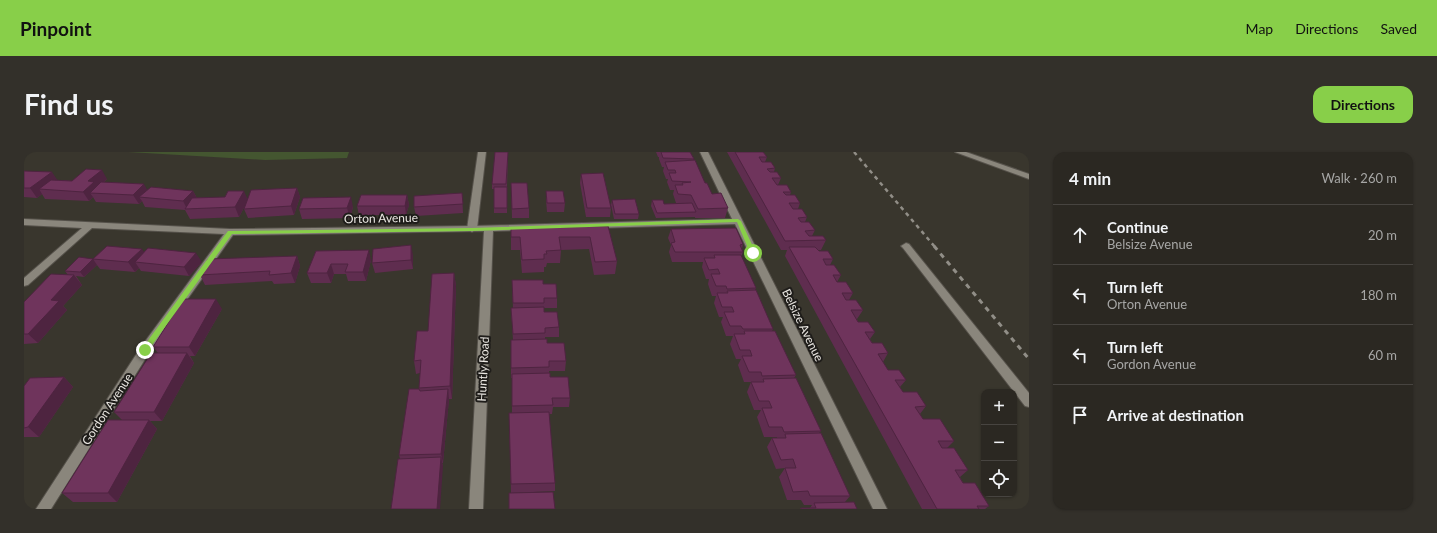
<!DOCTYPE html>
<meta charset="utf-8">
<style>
:root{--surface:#2b2822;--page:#33302a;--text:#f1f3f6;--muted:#a6a6a5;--line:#474440;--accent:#88cf49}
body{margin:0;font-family:Lato,sans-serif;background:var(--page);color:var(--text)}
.controls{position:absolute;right:12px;bottom:12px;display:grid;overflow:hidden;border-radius:8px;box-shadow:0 1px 3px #0004}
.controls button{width:36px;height:36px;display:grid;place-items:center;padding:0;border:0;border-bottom:1px solid var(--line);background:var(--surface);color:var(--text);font:20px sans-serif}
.stop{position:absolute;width:12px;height:12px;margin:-9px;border:3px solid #88cf49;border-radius:50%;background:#fff}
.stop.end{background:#88cf49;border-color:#fff;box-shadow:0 1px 4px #0008}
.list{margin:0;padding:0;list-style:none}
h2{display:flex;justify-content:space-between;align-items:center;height:52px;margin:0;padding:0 16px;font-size:17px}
h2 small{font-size:13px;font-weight:400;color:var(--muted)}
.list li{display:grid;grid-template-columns:26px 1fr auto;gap:12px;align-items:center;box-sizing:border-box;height:60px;padding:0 16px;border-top:1px solid var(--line)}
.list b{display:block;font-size:15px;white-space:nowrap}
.list p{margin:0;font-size:13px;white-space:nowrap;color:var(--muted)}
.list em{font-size:13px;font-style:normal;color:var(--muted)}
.icon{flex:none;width:22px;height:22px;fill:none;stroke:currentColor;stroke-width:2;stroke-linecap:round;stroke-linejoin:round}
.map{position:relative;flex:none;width:1005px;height:357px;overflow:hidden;border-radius:12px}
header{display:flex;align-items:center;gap:24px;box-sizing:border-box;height:56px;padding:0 20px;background:var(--accent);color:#111}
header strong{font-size:19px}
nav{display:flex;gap:22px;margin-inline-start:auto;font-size:14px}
.intro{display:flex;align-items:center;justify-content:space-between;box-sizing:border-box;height:96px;padding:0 24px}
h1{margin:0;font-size:28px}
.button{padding:10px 18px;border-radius:12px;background:var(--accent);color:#111;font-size:14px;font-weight:700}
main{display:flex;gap:24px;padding:0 24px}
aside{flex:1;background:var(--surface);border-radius:12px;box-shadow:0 1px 3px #0004}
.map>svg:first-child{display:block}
</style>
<header>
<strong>Pinpoint</strong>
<nav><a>Map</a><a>Directions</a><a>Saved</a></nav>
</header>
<div class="intro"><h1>Find us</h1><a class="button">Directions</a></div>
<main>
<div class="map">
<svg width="1005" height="357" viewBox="0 0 1005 357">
<rect width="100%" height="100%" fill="#39362d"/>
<path fill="#445630" d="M104 0H325L323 6 241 8Z"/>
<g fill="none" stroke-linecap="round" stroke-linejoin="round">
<g stroke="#55514a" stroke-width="2">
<path id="service" d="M454 0H462L453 77 448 80 443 77Z
M882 91 885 92 1005 241V255L1001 254 879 96 877 94Z"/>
</g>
<g stroke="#55514a" stroke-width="2">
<path id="minor" d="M676 0H684L863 357H849L711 72 469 79 459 357H445L460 79 209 83 125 201 27 357H12L117 195 200 82 68 76 4 133 0 134V126L58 76 0 73V67L206 77 448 74 708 67Z"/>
</g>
<g stroke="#55514a" stroke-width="2">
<path id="tertiary" d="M931 0H942L1005 22V27Z"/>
</g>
<use href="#service" fill="#8a867c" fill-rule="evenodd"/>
<use href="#minor" fill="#8a867c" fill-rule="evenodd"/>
<use href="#tertiary" fill="#8a867c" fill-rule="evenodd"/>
<path stroke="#918e87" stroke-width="2.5" stroke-dasharray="4 4" stroke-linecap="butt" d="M830 0 911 95"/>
<path stroke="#918e87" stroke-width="3" stroke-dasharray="5 5" stroke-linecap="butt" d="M910 94 1005 207"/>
</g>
<path fill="#5f2d4f" d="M484 0 483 36V61H470V37H468V32Z
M632 0H666L670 7 669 8 681 31 688 42 704 56 701 66H671V65L632 66 627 54 628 48 640 52H660L652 51 649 42 650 38H646L643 30 644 27H642L639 19 640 15H638L635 7V5H634Z
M703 0H739L743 5 741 10 751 16 750 20 757 26 754 33 767 40 766 43 776 51 774 57 783 65 781 70 791 78 788 84 802 88 797 98H794L795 99 809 107 806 113 817 123 813 130 829 141 825 148 839 158 833 167 834 170 851 180 846 187 848 191 864 201 859 210 864 218 882 228 876 235 879 240 902 254 896 262 899 267 930 289 923 296 944 318 936 325 939 331 965 354 961 357H898L761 104 763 98H757Z
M0 19 34 28 48 29 83 27 79 31 124 38 169 39 173 46 223 48 273 36 276 45 270 63 224 66 220 57 223 50 215 65 166 67 161 58 121 55 118 49 115 52 72 50 69 45 65 49 21 47 18 42 13 46 0 45Z
M557 22 587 56 586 65H562L556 31Z
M487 31 505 56V66H488Z
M522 39 541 51 540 60H523L522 48Z
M438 41 439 61 392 64 390 55Z
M383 43 385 53 382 63H335L333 54Z
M588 48 615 62 614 67H590L587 53Z
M329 55 326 66 278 67 275 57Z
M584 74 593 109 591 122 570 123 565 97 537 98 536 111H523L522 115H520V120L498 121 496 98H487V76Z
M647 77 719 92 718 97 719 100 717 105 732 136 731 138 749 177 748 179 772 223 770 226 797 279 795 281 826 344 821 350 833 357H776L777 356H786L788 353H780L777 348H763L755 325 761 316 752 317 743 295 748 286H753V285H740L733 265 737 258H730L723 240 727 230H732H720L714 213 717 207H712L706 192 709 184H702L697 170 699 165H695L690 151 692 144H688L684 132 685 127H682L678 115 679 110H648L645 100 647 93 644 86Z
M292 99 347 108 342 129H324L322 122H310L307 131H287L283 121Z
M120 100 178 110 165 124 117 119 115 116 111 120 76 117 73 113 60 125 52 124 58 133 39 154 43 158 14 191 0 192V150L44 123 41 119 69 107Z
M389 103V117L351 121 348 111Z
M273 104 276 114 271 131 250 132 248 129 181 133 176 123Z
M430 121 432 134 428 247H425L419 311H418L419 314 376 307 375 303 395 237 396 221 392 222 390 209Z
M488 128 519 132 533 146V156H520V160L535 175V185H521V187L523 191 542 209 541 219H525V221L526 225 546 246 545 255H529L528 262H525L531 331V339L487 341 485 261H488V226H487V216L489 188 487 156H489Z
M198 157 171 204H166L170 211 138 269H126L133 277 93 350H49L38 341 98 268 90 260 134 201 129 195Z
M40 225 49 235 15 285H0V234Z"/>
<path fill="#4e2440" d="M78 18 83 27 74 35 66 41 69 45 65 49 59 40 64 29Z
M28 20 34 29 15 37 18 42 13 46 6 36Z
M120 32 125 41 115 45 118 49 115 52 109 43Z
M273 36 276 45 270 63 267 54Z
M169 39 174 48 163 57 159 49Z
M220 39 224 48 215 65 211 55Z
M383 43 385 53 382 63 381 54Z
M327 45 329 55 326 66 323 56Z
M387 93 389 103V117L387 108Z
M118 97 124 106 111 110 115 116 111 120 104 110Z
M345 98 347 108 342 129 339 120Z
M172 101 178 110 165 124 160 115Z
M273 104 276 114 271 131 267 121Z
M69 107 73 113 60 125 56 120Z
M307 112 310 122 307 131 303 121Z
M430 121 432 134 428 247 426 234Z
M50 123 58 133 39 154 43 158 14 191 4 182 27 148Z
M192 147 198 157 171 204 165 195Z
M163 201 170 211 138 269 130 260Z
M40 225 49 235 15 285 4 275Z
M424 237 425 247 419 311 417 302Z
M125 268 133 277 93 350 84 341Z
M417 305 419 314 416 357H413Z"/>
<path fill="#6f345c" stroke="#4e2440" d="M471 0H484L482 32H468Z
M637 0H666L670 7 639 6Z
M711 0H739L743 5H735L738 10H747L751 16 743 17 746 20H753L757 26H748L753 33H763L767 40H759L762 43H771L776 51H765L769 57H778L783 65 774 66 777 70H785L791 78 781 79 785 84H799L802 88 761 89Z
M671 8 681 31H683L688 42 697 41 704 56 674 57 667 43 654 42 651 33H659L658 31 667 30 648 29 645 21H652L651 18H644L641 10Z
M62 17 78 18 64 29 70 30 59 40 15 37 27 28 48 29Z
M0 19 28 20 6 36H0Z
M579 21 587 56H563L557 22Z
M77 30 120 32 109 43 66 41Z
M487 31H503L505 56 488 57Z
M127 35 169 39 159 49 115 45Z
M470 35H483V56H470Z
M273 36 267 54 220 57 227 38Z
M204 39H220L211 55 161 57 168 46 201 45Z
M522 39H539L541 51H523Z
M438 41 439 52 390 55V44Z
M337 43H383L381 54H333Z
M327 45 323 56 275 57 279 46Z
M611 47 615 62H591L588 48Z
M628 48H639L640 52 668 51 672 60 633 61Z
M584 74 593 109 571 110 566 85H535L537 98 522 99 523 102H520V107L498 108 496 85H487V76Z
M712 76 719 92 716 93 719 100H651L647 91 651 90 647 77Z
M387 93V108L348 111 349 97Z
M83 94 118 97 104 110 69 107Z
M765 95H791L795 99H804L809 107H799L802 113H810L817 123H809L813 130H822L829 141H818L822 148H832L839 158H827L834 170H844L851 180H841L848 191H858L864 201 854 202 864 218H875L882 228H871L879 240H893L902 254 891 255 899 267H916L930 289H914L918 296H930L944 318H931L939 331H951L965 354H953L955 357H913Z
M124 96 172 101 160 115 111 110Z
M345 98 339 120H321L324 112H307L303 121H283L292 99Z
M690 103H717L732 136 703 137 702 134H692L687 122H696L694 117 685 118 680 106H691Z
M273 104 267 121 245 123 246 119 176 123 184 107Z
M55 105 69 107 56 120 41 119Z
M430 121 426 234 395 236 397 208 390 209 393 179H404L408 122Z
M27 122 50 123 27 148 35 149 4 182H0V150Z
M488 128H519V132H532L533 146H520V151H489Z
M732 138 749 177H719L717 174H706L700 160H710L708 155H698L693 141H704L703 139Z
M159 147H192L165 195H129Z
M520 155V160H533L535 175 521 176V181L489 182 487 156Z
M720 179H751L772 223 738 224 737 220H725L718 204H728L726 198H716L710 182H721Z
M523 187V191H540L542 209H525V215L487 216V188Z
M127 201H163L130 260H90Z
M526 221V225H544L546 246H528L529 253 488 254V222Z
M40 225 4 275 0 276V234L6 226Z
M772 226 797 279 760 280 758 275H745L738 256H748L745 249H735L727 230H740L739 227Z
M385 237H395L396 239 424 237 417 302 375 303Z
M525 260 531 331 487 332 485 261Z
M84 268H125L84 341H38Z
M797 281 826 344H786L784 339 769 340 761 316H772L769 307 757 308 748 286H762L761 282Z
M417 305 413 357H367L374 307Z
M529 340 531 357H485V341Z
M830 350 833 357H777V356H792L790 351Z"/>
<path fill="#88cf49" d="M714 67 717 69 732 101 731 102 726 101 713 70 448 79 208 82 123 200 121 201 117 198 204 79H206L448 76Z"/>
<g text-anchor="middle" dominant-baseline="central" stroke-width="4" stroke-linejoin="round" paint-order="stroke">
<g font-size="12" fill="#e9e6e1" stroke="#1f1d1a">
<text transform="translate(357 66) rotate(-1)">Orton Avenue</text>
<text transform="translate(779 173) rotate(64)">Belsize Avenue</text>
<text transform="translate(459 217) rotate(-87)">Huntly Road</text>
<text transform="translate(83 257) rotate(-57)">Gordon Avenue</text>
</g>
</g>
</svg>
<div class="controls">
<button>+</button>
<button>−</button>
<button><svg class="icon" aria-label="locate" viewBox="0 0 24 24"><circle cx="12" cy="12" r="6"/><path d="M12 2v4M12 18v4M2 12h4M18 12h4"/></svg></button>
</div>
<div class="stop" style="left:729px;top:101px"></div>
<div class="stop end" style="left:121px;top:198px"></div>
</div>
<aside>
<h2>4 min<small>Walk · 260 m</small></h2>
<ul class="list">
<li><svg class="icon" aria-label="ahead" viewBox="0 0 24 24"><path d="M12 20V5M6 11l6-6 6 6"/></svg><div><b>Continue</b><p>Belsize Avenue</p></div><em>20 m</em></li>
<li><svg class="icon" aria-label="left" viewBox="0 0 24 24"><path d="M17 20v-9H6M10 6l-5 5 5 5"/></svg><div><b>Turn left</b><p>Orton Avenue</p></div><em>180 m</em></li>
<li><svg class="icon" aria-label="left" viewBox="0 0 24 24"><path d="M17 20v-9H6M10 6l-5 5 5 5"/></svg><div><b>Turn left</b><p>Gordon Avenue</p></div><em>60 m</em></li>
<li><svg class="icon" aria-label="arrive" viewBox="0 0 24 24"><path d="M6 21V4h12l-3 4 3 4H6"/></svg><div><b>Arrive at destination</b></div></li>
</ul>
</aside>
</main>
